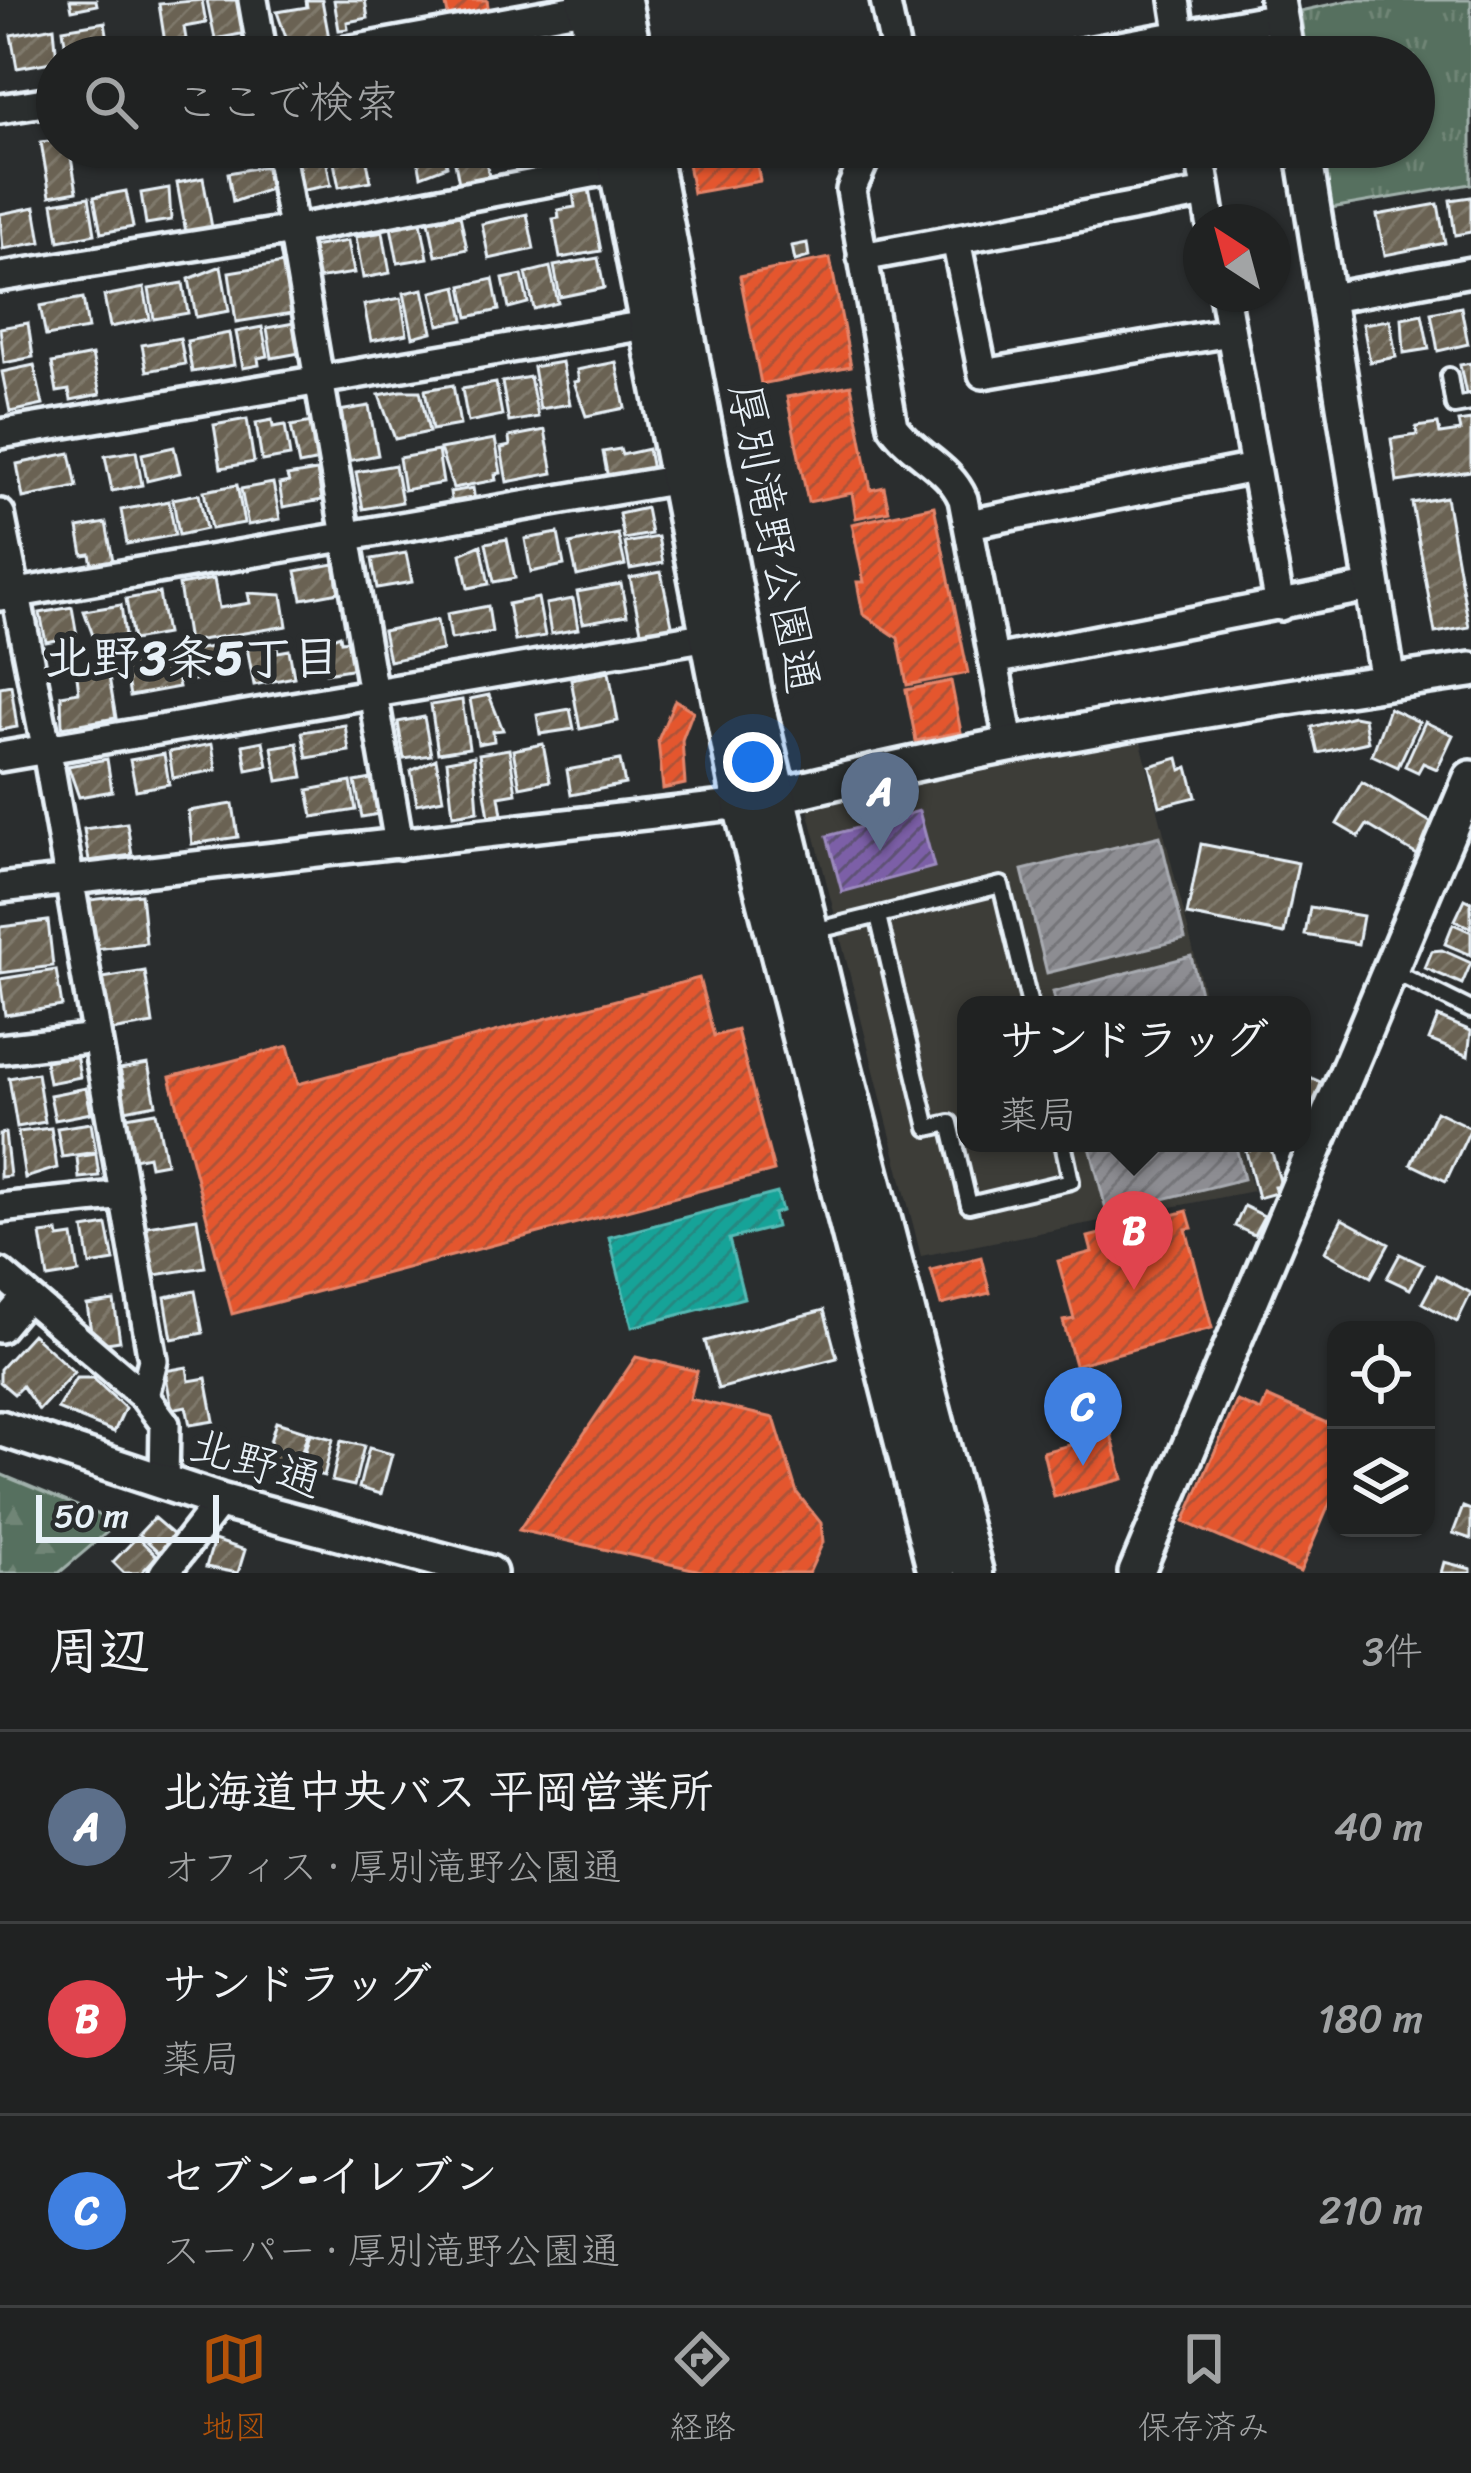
<!DOCTYPE html>
<html lang="ja">
<meta charset="utf-8">
<style>
:root{--surface:#202222;--page:#2d2f2f;--text:#f1f3f6;--muted:#a2a4a5;--line:#3d3f40;--accent:#b45309}
body{margin:0;font-family:Sriracha,"Klee One",sans-serif;background:var(--page);color:var(--text)}
.controls{position:absolute;right:36px;bottom:36px;display:grid;overflow:hidden;border-radius:24px;box-shadow:0 3px 9px #0004}
.controls button{width:108px;height:108px;display:grid;place-items:center;padding:0;border:0;border-bottom:3px solid var(--line);background:var(--surface);color:var(--text);font:60px sans-serif}
.compass{position:absolute;left:1183px;top:204px;width:108px;height:108px;border-radius:50%;background:var(--surface);box-shadow:0 3px 9px #0004;rotate:324deg}
.scale{position:absolute;left:36px;bottom:30px;width:183px;box-sizing:border-box;padding-left:12px;border:6px solid #e8f1f8;border-top:0;font-size:33px;line-height:42px;white-space:nowrap;color:#e8f1f8;-webkit-text-stroke:9px #2a2d2e;paint-order:stroke}
.you{position:absolute;left:753px;top:762px;width:42px;height:42px;margin:-30px;border:9px solid #fff;border-radius:50%;background:#1a73e8;box-shadow:0 0 0 18px #1a73e833}
.badge{display:grid;place-items:center;width:78px;height:78px;border-radius:50%;background:var(--accent);color:#fff;font-size:39px;font-weight:700}
.pin{position:absolute;translate:-50% -99px;filter:drop-shadow(0 3px 6px #0008)}
.pin::after{content:'';position:absolute;top:63px;width:42px;height:36px;background:inherit;clip-path:polygon(0 0,100% 0,50% 100%)}
.popup{position:absolute;left:957px;top:996px;width:354px;height:156px;box-sizing:border-box;display:grid;place-content:center;border-radius:24px;background:var(--surface);filter:drop-shadow(0 3px 9px #0005);font-size:39px;white-space:nowrap;color:var(--muted)}
.popup b{font-size:45px;color:var(--text)}
.popup::after{content:'';position:absolute;left:50%;top:100%;margin-left:-24px;border:24px solid transparent;border-top-color:var(--surface)}
.list{margin:0;padding:0;list-style:none}
h2{display:flex;justify-content:space-between;align-items:center;height:156px;margin:0;padding:0 48px;font-size:51px}
h2 small{font-size:39px;font-weight:400;color:var(--muted)}
.list li{display:grid;grid-template-columns:78px 1fr auto;gap:36px;align-items:center;box-sizing:border-box;height:192px;padding:0 48px;border-top:3px solid var(--line)}
.list b{display:block;font-size:45px;white-space:nowrap}
.list p{margin:0;font-size:39px;white-space:nowrap;color:var(--muted)}
.list em{font-size:39px;font-style:normal;color:var(--muted)}
.icon{flex:none;width:66px;height:66px;fill:none;stroke:currentColor;stroke-width:2;stroke-linecap:round;stroke-linejoin:round}
.map{position:relative;flex:none;width:1471px;height:1573px;overflow:hidden}
.search{position:absolute;background:var(--surface);box-shadow:0 3px 9px #0004;left:36px;right:36px;top:36px;height:132px;display:flex;align-items:center;gap:30px;box-sizing:border-box;padding:0 42px;border-radius:66px;color:var(--muted);font-size:45px}
.sheet{height:732px;background:var(--surface)}
nav{display:flex;justify-content:space-around;align-items:center;box-sizing:border-box;height:168px;border-top:3px solid var(--line);background:var(--surface);font-size:33px;color:var(--muted)}
nav a{display:grid;justify-items:center;gap:6px}
nav .on{color:var(--accent)}
.map>svg:first-child{display:block}
</style>
<div class="map">
<svg width="1471" height="1573" viewBox="0 0 1471 1573">
<defs>
<pattern id="forest-firs" width="22" height="20" patternUnits="userSpaceOnUse" patternTransform="scale(3)"><rect width="22" height="20" fill="#57705e"/><path d="M5 1l3.5 6h-7zM16 11l3.5 6h-7z" fill="#6f8576"/></pattern>
<pattern id="park-tufts" width="24" height="20" patternUnits="userSpaceOnUse" patternTransform="scale(3)"><rect width="24" height="20" fill="#57705e"/><path d="M3 7l-1-3M5 7V3M7 7l1-3M15 17l-1-3M17 17v-4M19 17l1-3" fill="none" stroke="#6f8576"/></pattern>
<pattern id="shops-hatch" width="6" height="6" patternUnits="userSpaceOnUse" patternTransform="scale(3)"><rect width="6" height="6" fill="#e4572e"/><path d="M-1 1l2-2M0 6l6-6M5 7l2-2" fill="none" stroke="#ad5238"/></pattern>
<pattern id="offices-hatch" width="6" height="6" patternUnits="userSpaceOnUse" patternTransform="scale(3)"><rect width="6" height="6" fill="#7b5ea7"/><path d="M-1 1l2-2M0 6l6-6M5 7l2-2" fill="none" stroke="#5e5274"/></pattern>
<pattern id="public-hatch" width="6" height="6" patternUnits="userSpaceOnUse" patternTransform="scale(3)"><rect width="6" height="6" fill="#17a398"/><path d="M-1 1l2-2M0 6l6-6M5 7l2-2" fill="none" stroke="#258881"/></pattern>
<pattern id="industry-hatch" width="6" height="6" patternUnits="userSpaceOnUse" patternTransform="scale(3)"><rect width="6" height="6" fill="#8d8d92"/><path d="M-1 1l2-2M0 6l6-6M5 7l2-2" fill="none" stroke="#747579"/></pattern>
<pattern id="building-hatch" width="6" height="6" patternUnits="userSpaceOnUse" patternTransform="scale(3)"><rect width="6" height="6" fill="#6a6252"/><path d="M-1 1l2-2M0 6l6-6M5 7l2-2" fill="none" stroke="#7f796c"/></pattern>
</defs>
<rect width="100%" height="100%" fill="#2a2d2e"/>
<filter id="ink" filterUnits="userSpaceOnUse"><feTurbulence type="fractalNoise" baseFrequency=".00833" numOctaves="2"/><feDisplacementMap in="SourceGraphic" scale="24" xChannelSelector="R" yChannelSelector="G"/><feConvolveMatrix kernelMatrix="1 2 1 2 8 2 1 2 1" color-interpolation-filters="sRGB"/></filter>
<g filter="url(#ink)">
<path fill="#3d3d39" d="M1141 742 1207 1005H966V1143H1241L1253 1191 921 1256 808 809 815 800Z"/>
<path fill="url(#forest-firs)" stroke="#a0b0ab" stroke-width="3" d="M0 1474 118 1523 59 1573H0Z"/>
<path fill="url(#park-tufts)" stroke="#a0b0ab" stroke-width="3" d="M1351 0H1471V184L1331 208 1321 147H1414V57H1307L1300 11Z"/>
<path fill="url(#shops-hatch)" stroke="#e5856b" stroke-width="3" d="M445 0H487L489 13 449 20Z
M754 147 760 181 693 193 687 157Z
M830 258 851 366 761 384 740 276Z
M851 385 871 490 884 487 889 511 856 518 852 493 808 502 787 397Z
M934 506 968 673 907 685 898 638 863 614 857 582H864L852 524Z
M951 681 961 732 916 741 906 690Z
M675 700 693 711 682 740 685 784 663 789 658 740Z
M699 978 714 1036 737 1030 774 1171 232 1314 170 1077 288 1046 298 1084Z
M1187 1211 1192 1228 1186 1229 1212 1328 1075 1365 1063 1321 1074 1319 1058 1261 1092 1252 1088 1237Z
M981 1257 990 1293 941 1305 931 1270Z
M636 1357 697 1371 690 1399 774 1418 797 1493 821 1523 823 1542 809 1573H710L519 1530Z
M1267 1397 1336 1427V1489L1300 1572 1184 1522 1237 1401 1261 1411Z
M1111 1434 1123 1479 1054 1497 1043 1452Z"/>
<path fill="url(#offices-hatch)" stroke="#9c8abf" stroke-width="3" d="M919 811 934 867 842 892 827 836Z"/>
<path fill="url(#public-hatch)" stroke="#56bab5" stroke-width="3" d="M777 1193 782 1211 773 1214 776 1227 729 1239 744 1298 632 1327 609 1237Z"/>
<path fill="url(#industry-hatch)" stroke="#a8abb1" stroke-width="3" d="M1160 836 1185 939 1047 973 1022 870Z
M1191 956 1203 1005H1056L1053 992Z
M1089 1143H1235L1244 1179 1107 1213Z"/>
<path fill="url(#building-hatch)" stroke="#e8f1f8" stroke-width="3" d="M70 0H96L97 5 72 10Z
M202 0 206 23 184 27 186 39 165 43 159 4Z
M207 0H239L246 33 215 39Z
M306 0H322L329 38 289 46 277 12 307 7Z
M334 0H365L368 18 347 22 348 29 339 30Z
M105 22 110 52 67 57 63 29Z
M54 27 57 61 17 68 11 35Z
M552 42 555 57H518L516 49Z
M57 140V147H69L77 191 50 196 41 142Z
M364 147 371 181 339 187 332 153Z
M416 147H444L447 166 421 176Z
M452 147H483L489 176 459 183Z
M548 147H580L583 163 553 169Z
M325 154 331 185 294 192 288 162Z
M266 166 270 189 233 202 228 173Z
M203 178 213 233 187 238 177 183Z
M169 188 171 220 146 224 141 193Z
M589 189 601 251 560 258 553 219 559 218 558 210 575 207 573 192Z
M126 191 133 227 101 233 94 197Z
M89 197 95 234 59 241 53 203Z
M1471 197V232L1455 235 1450 200Z
M1438 204 1445 243 1385 255 1377 215Z
M35 207 41 242 3 249 0 214Z
M527 214 534 249 489 259 482 224Z
M460 215 467 249 436 256 429 221Z
M421 222 428 258 398 263 391 227Z
M383 232 390 273 363 278 356 237Z
M348 241 354 273 316 279 311 247Z
M807 243 809 257 795 261 792 246Z
M598 258 604 288 560 297 554 266Z
M290 262 298 312 236 322 229 272Z
M221 266 229 311 196 317 189 279Z
M550 267 558 303 534 309 526 273Z
M522 275 528 303 509 308 503 279Z
M493 279 499 310 468 317 462 286Z
M183 283 188 313 154 319 149 289Z
M457 286 464 320 439 325 432 292Z
M144 288 150 319 110 327 104 296Z
M423 289 432 332 413 337 404 293Z
M83 298 88 329 46 336 40 306Z
M401 298 407 334 371 341 364 305Z
M1461 307 1468 344 1438 351 1431 313Z
M1422 314 1429 349 1404 353 1402 318Z
M1390 320 1396 357 1370 362 1363 324Z
M299 322 305 352 272 358 267 328Z
M28 323 33 357 4 363 0 328Z
M262 327 268 356 258 358 259 365 243 368 236 332Z
M229 333 234 365 192 372 187 341Z
M180 338 185 364 147 371 142 345Z
M92 355 100 394 71 400 69 390 57 392 52 363Z
M562 362 570 404 540 409 533 367Z
M616 362 625 408 586 416 574 382 579 381 577 370Z
M1471 363V393L1466 394 1460 365Z
M34 365 43 405 10 412 2 372Z
M530 377 538 417 509 422 502 382Z
M496 383 502 415 468 422 462 389Z
M453 385 460 425 432 430 425 390Z
M401 391H420L429 432 395 439 379 395Z
M369 406 378 455 348 461 339 411Z
M247 419 254 462 221 468 214 425Z
M272 420 273 427 285 425 290 456 262 461 256 423Z
M1471 420V471L1397 482 1391 439 1417 435 1416 427 1438 424 1440 434 1460 431 1458 422Z
M317 421 325 460 299 465 291 426Z
M545 430 553 473 507 482 501 448 510 446 509 437Z
M495 439 501 473 495 474 496 480 453 488 440 449Z
M174 447 180 473 147 481 142 454Z
M620 449 622 455 648 449 653 475 609 484 603 452Z
M136 451 142 485 112 491 105 456Z
M438 451 443 483 404 490 399 458Z
M70 453 77 487 23 498 17 464Z
M395 465 402 502 363 509 356 472Z
M317 471 322 500 283 507 279 484 289 482 287 476Z
M273 483 280 519 248 525 241 489Z
M237 485 244 523 211 529 204 491Z
M473 488 476 508 453 512 450 492Z
M199 494 206 529 179 535 173 499Z
M1446 497 1469 627 1435 633 1412 503Z
M169 501 175 535 127 544 121 510Z
M646 508 651 534 624 539 619 514Z
M106 523 114 566 93 570 90 554 83 555 78 528Z
M558 533 564 565 531 572 525 539Z
M618 534 625 565 577 576 570 544Z
M658 537 663 563 630 569 625 543Z
M507 539 515 578 494 582 486 543Z
M481 545 489 584 468 588 461 554Z
M406 553 412 582 377 588 372 559Z
M334 564 339 592 302 599 296 571Z
M661 572 674 634 643 640 630 578Z
M214 579 219 608 250 603 248 593 282 595 287 626 188 642 179 585Z
M621 584 627 615 583 623 577 592Z
M159 593 166 634 133 640 126 599Z
M538 598 545 636 515 641 508 604Z
M573 599 578 629 551 634 546 604Z
M121 605 125 636 95 641 84 611Z
M488 606 492 632 451 639 447 614Z
M72 607 77 636 46 642 40 613Z
M437 620 442 650 389 661 383 631Z
M340 635 341 641 351 640 356 668 326 673 325 666 311 669 308 647Z
M276 641 278 652 289 650 294 677 254 685 247 647Z
M217 646 218 654 230 652 233 673 188 681 183 652Z
M172 655 179 687 130 696 124 664Z
M108 671 116 718 62 727 61 695 79 692 77 676Z
M609 672 618 721 580 729 571 679Z
M11 685 17 727 0 730V687Z
M489 695 503 730 493 731 494 741 478 744 470 699Z
M462 700 469 748 438 753 431 705Z
M1389 708 1419 722 1398 767 1372 755Z
M570 709 574 729 540 734 537 715Z
M1353 716 1364 718 1368 742 1318 753 1312 727Z
M424 717 431 755 404 759 398 722Z
M1425 722 1453 735 1437 769 1423 763 1418 772 1405 766Z
M345 725 349 751 307 758 302 732Z
M263 741 268 766 247 770 243 745Z
M297 743 303 777 278 781 272 747Z
M212 744 216 770 173 778 169 752Z
M543 744 550 781 520 787 513 750Z
M509 749 516 793 499 796 503 821 490 823 479 754Z
M164 754 169 784 136 790 130 760Z
M474 756 478 811 453 815 447 761Z
M1178 758 1181 770 1188 767 1196 797 1160 806 1150 766Z
M107 759 112 791 79 797 68 766Z
M436 759 443 799 417 804 411 771Z
M620 760 625 784 571 795 567 770Z
M377 778 384 813 362 817 355 782Z
M351 782 356 810 313 817 308 790Z
M1362 782 1437 826 1419 856 1367 825 1359 837 1337 824Z
M233 804 238 837 192 844 188 811Z
M127 823 132 855 89 861 84 829Z
M1201 844 1298 863 1284 934 1187 915Z
M141 894 146 943 95 949 90 900Z
M1465 899 1471 902V928L1455 920Z
M1310 907 1363 916 1358 944 1305 935Z
M48 921 53 966 0 973V927Z
M1453 924 1471 932V955L1445 944Z
M1442 950 1471 963 1462 984 1425 968 1432 951Z
M56 970 62 1006 5 1015 0 979Z
M145 971 153 1024 111 1031 103 978Z
M1438 1017 1471 1031 1468 1056 1429 1040Z
M76 1054 80 1077 49 1083 45 1061Z
M148 1064 156 1104 120 1111 115 1087 124 1086 120 1069Z
M37 1073 45 1122 17 1127 9 1078Z
M1302 1074 1325 1084 1303 1133H1302Z
M86 1088 91 1113 55 1120 50 1095Z
M1436 1111 1471 1128 1446 1181 1411 1164Z
M156 1112 166 1163 150 1166 148 1156 134 1159 126 1117Z
M91 1123 96 1152 62 1157 57 1128Z
M51 1128 57 1168 25 1178 18 1132Z
M5 1133 10 1176 0 1177V1134Z
M1270 1145 1281 1185 1274 1186 1276 1193 1258 1198 1246 1151Z
M96 1154 99 1176 79 1178 77 1157Z
M1244 1206 1264 1216 1254 1235 1235 1226Z
M197 1218 205 1267 149 1276 141 1227Z
M1342 1219 1389 1244 1371 1277 1325 1252Z
M107 1225 114 1261 90 1265 84 1229Z
M58 1232 59 1238 73 1236 79 1273 48 1278 41 1234Z
M1400 1254 1423 1265 1410 1289 1387 1278Z
M1437 1275 1471 1293 1457 1322 1422 1303Z
M195 1291 203 1333 172 1339 165 1297Z
M114 1301 120 1341 93 1345 87 1305Z
M824 1310 837 1358 718 1389 705 1341Z
M32 1334 74 1372 39 1410 22 1386 14 1394 0 1382V1369Z
M187 1367 189 1381 206 1378 214 1421 190 1425 186 1406 172 1409 165 1371Z
M76 1378H93L125 1408 114 1432 57 1409Z
M276 1422 308 1432 296 1471 264 1461Z
M310 1433 333 1439 324 1476 300 1470Z
M341 1441 364 1446 354 1486 332 1481Z
M369 1448 392 1454 381 1494 359 1488Z
M1463 1507 1471 1510V1539L1453 1533Z
M154 1518 175 1536 160 1553 139 1534Z
M137 1537 157 1556 141 1573H124L113 1562Z
M214 1540 245 1550 238 1573 206 1567Z
M1444 1562 1471 1569V1573H1441Z"/>
<g fill="none" stroke-linecap="round" stroke-linejoin="round">
<g stroke="#e8f1f8" stroke-width="22">
<path id="service" d="M1449 376 1454 406 1471 403
M878 916 928 1128 950 1123 969 1205 1071 1181 1063 1143
M810 932 1001 885 1030 1005
M1390 970 1471 1010"/>
</g>
<g stroke="#e8f1f8" stroke-width="36">
<path id="minor" d="M253 0 263 57
M885 0 897 57
M1175 0 1184 57
M314 57 605 4
M1060 57 1279 17
M0 109 57 100
M279 147 399 844
M870 147 851 190 893 426C913 455 949 466 963 499L1010 747
M1199 147 1211 222
M956 240 983 374 1230 332
M862 257 1206 193
M0 277 293 230 618 168
M1224 294 1280 606
M1330 298 1471 272
M0 434 664 322
M0 514 47 751 153 1360 144 1396
M969 524 1254 468
M0 596 679 479
M994 660 1374 586
M0 757 709 636
M0 888 742 804
M0 1049 96 1038
M0 1208 125 1195
M0 1273 144 1396 165 1424 164 1482
M0 1328 27 1296
M164 1573 220 1501"/>
</g>
<g stroke="#e8f1f8" stroke-width="42">
<path id="tertiary" d="M1277 0 1287 57
M1303 147 1388 682
M753 802C987 742 1232 704 1471 670
M0 1428 220 1501 489 1573
M1136 1573 1471 778"/>
</g>
<g stroke="#e8f1f8" stroke-width="45">
<path id="secondary" d="M586 0 597 57
M622 0 633 57
M614 147 742 804 937 1573
M650 147 755 703 836 1042 974 1573"/>
</g>
<use href="#service" stroke="#2a2d2e" stroke-width="14"/>
<use href="#minor" stroke="#2a2d2e" stroke-width="27"/>
<use href="#tertiary" stroke="#2a2d2e" stroke-width="33"/>
<use href="#secondary" stroke="#2a2d2e" stroke-width="36"/>
</g>
</g>
<g text-anchor="middle" dominant-baseline="central" stroke-width="12" stroke-linejoin="round" paint-order="stroke">
<g font-size="45" fill="#e8f1f8" stroke="#2a2d2e">
<text transform="translate(774 538) rotate(79)">厚別滝野公園通</text>
<text transform="translate(256 1463) rotate(17)">北野通</text>
</g>
<g font-size="48" font-weight="bold" fill="#e8f1f8" stroke="#2a2d2e">
<text x="192" y="657">北野3条5丁目</text>
</g>
</g>
</svg>
<div class="controls">
<button><svg class="icon" aria-label="locate" viewBox="0 0 24 24"><circle cx="12" cy="12" r="6"/><path d="M12 2v4M12 18v4M2 12h4M18 12h4"/></svg></button>
<button><svg class="icon" aria-label="layers" viewBox="0 0 24 24"><path d="M12 4l9 5-9 5-9-5zM3 14l9 5 9-5"/></svg></button>
</div>
<svg class="compass" viewBox="-18 -18 36 36"><path d="M0-13l5 13h-10z" fill="#e53935"/><path d="M0 13l5-13h-10z" fill="#a2a4a5"/></svg>
<div class="scale">50 m</div>
<div class="you"></div>
<div class="pin badge" style="left:880px;top:851px;background:#5c6f8a">A</div>
<div class="pin badge" style="left:1134px;top:1290px;background:#e0444e">B</div>
<div class="popup"><b>サンドラッグ</b>薬局</div>
<div class="pin badge" style="left:1083px;top:1466px;background:#3f7fe0">C</div>
<div class="search"><svg class="icon" aria-label="search" viewBox="0 0 24 24"><circle cx="10" cy="10" r="6"/><path d="M15 15l6 6"/></svg>ここで検索</div>
</div>
<section class="sheet">
<h2>周辺<small>3件</small></h2>
<ul class="list">
<li><span class="badge" style="background:#5c6f8a">A</span><div><b>北海道中央バス 平岡営業所</b><p>オフィス · 厚別滝野公園通</p></div><em>40 m</em></li>
<li><span class="badge" style="background:#e0444e">B</span><div><b>サンドラッグ</b><p>薬局</p></div><em>180 m</em></li>
<li><span class="badge" style="background:#3f7fe0">C</span><div><b>セブン-イレブン</b><p>スーパー · 厚別滝野公園通</p></div><em>210 m</em></li>
</ul>
</section>
<nav>
<a class="on"><svg class="icon" aria-label="map" viewBox="0 0 24 24"><path d="M3 6l6-2 6 2 6-2v14l-6 2-6-2-6 2zM9 4v14M15 6v14"/></svg>地図</a>
<a><svg class="icon" aria-label="directions" viewBox="0 0 24 24"><path d="M12 3l9 9-9 9-9-9zM9 14v-3h6M13 9l2 2-2 2"/></svg>経路</a>
<a><svg class="icon" aria-label="saved" viewBox="0 0 24 24"><path d="M7 4h10v16l-5-4-5 4z"/></svg>保存済み</a>
</nav>
